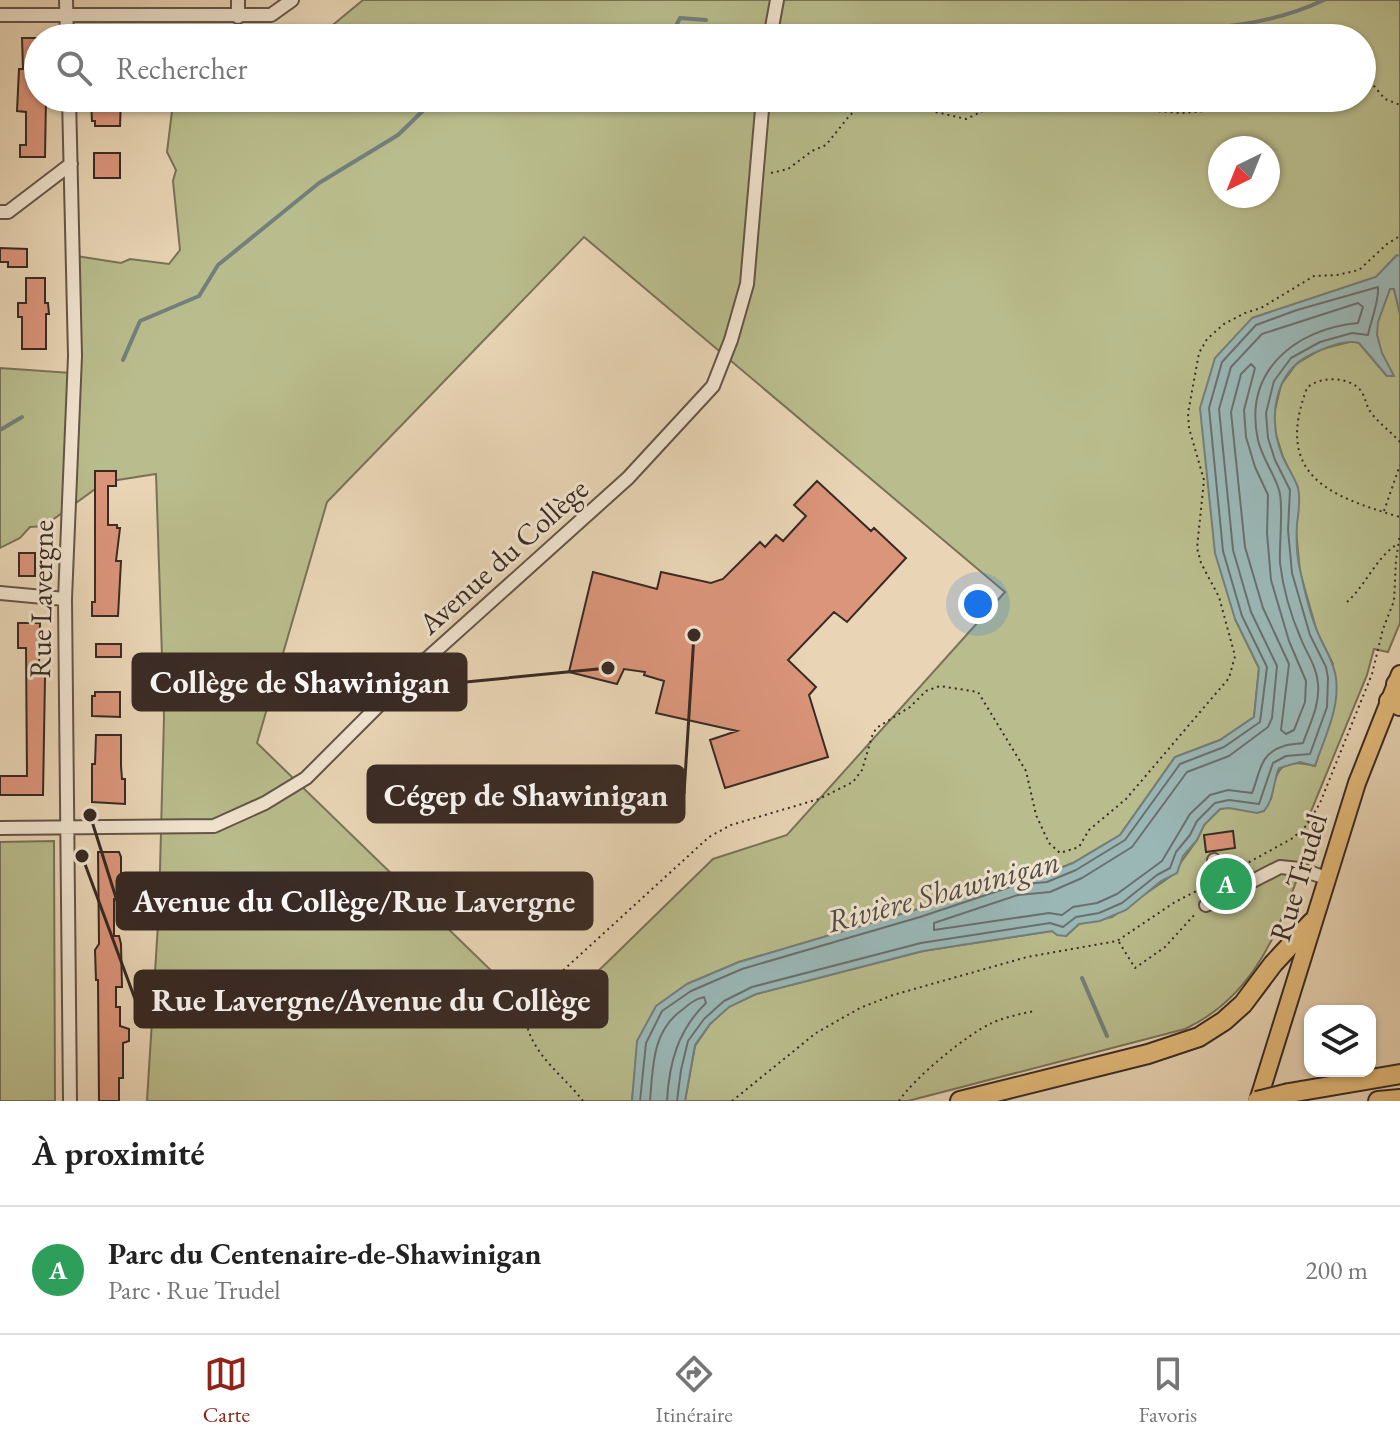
<!DOCTYPE html>
<html lang="fr">
<meta charset="utf-8">
<style>
:root{--surface:#fff;--page:#f6f6f6;--text:#222;--muted:#767676;--line:#e0e0e0;--accent:#8f2418}
body{margin:0;font-family:"EB Garamond",serif;background:var(--page);color:var(--text)}
.controls{position:absolute;right:24px;bottom:24px;display:grid;overflow:hidden;border-radius:16px;box-shadow:0 2px 6px #0004}
.controls button{width:72px;height:72px;display:grid;place-items:center;padding:0;border:0;border-bottom:2px solid var(--line);background:var(--surface);color:var(--text);font:40px sans-serif}
.compass{position:absolute;left:1208px;top:136px;width:72px;height:72px;border-radius:50%;background:var(--surface);box-shadow:0 2px 6px #0004;rotate:223deg}
.you{position:absolute;left:978px;top:604px;width:28px;height:28px;margin:-20px;border:6px solid #fff;border-radius:50%;background:#1a73e8;box-shadow:0 0 0 12px #1a73e833}
.badge{display:grid;place-items:center;width:52px;height:52px;border-radius:50%;background:var(--accent);color:#fff;font-size:26px;font-weight:700}
.pin{position:absolute;translate:-50% -50%;border:4px solid #fff;box-shadow:0 2px 8px #0006}
.list{margin:0;padding:0;list-style:none}
h2{display:flex;justify-content:space-between;align-items:center;height:104px;margin:0;padding:0 32px;font-size:34px}
h2 small{font-size:26px;font-weight:400;color:var(--muted)}
.list li{display:grid;grid-template-columns:52px 1fr auto;gap:24px;align-items:center;box-sizing:border-box;height:128px;padding:0 32px;border-top:2px solid var(--line)}
.list b{display:block;font-size:30px;white-space:nowrap}
.list p{margin:0;font-size:26px;white-space:nowrap;color:var(--muted)}
.list em{font-size:26px;font-style:normal;color:var(--muted)}
.icon{flex:none;width:44px;height:44px;fill:none;stroke:currentColor;stroke-width:2;stroke-linecap:round;stroke-linejoin:round}
.map{position:relative;flex:none;width:1400px;height:1101px;overflow:hidden}
.search{position:absolute;background:var(--surface);box-shadow:0 2px 6px #0004;left:24px;right:24px;top:24px;height:88px;display:flex;align-items:center;gap:20px;box-sizing:border-box;padding:0 28px;border-radius:44px;color:var(--muted);font-size:30px}
.sheet{height:232px;background:var(--surface)}
nav{display:flex;justify-content:space-around;align-items:center;box-sizing:border-box;height:112px;border-top:2px solid var(--line);background:var(--surface);font-size:22px;color:var(--muted)}
nav a{display:grid;justify-items:center;gap:4px}
nav .on{color:var(--accent)}
.map>svg:first-child{display:block}
</style>
<div class="map">
<svg width="1400" height="1101" viewBox="0 0 1400 1101">
<rect width="100%" height="100%" fill="#e9d5b5"/>
<filter id="stains"><feTurbulence type="fractalNoise" baseFrequency=".0025" numOctaves="4"/><feColorMatrix values="0 0 0 0 .2 0 0 0 0 .09 0 0 0 0 .02 0 0 0 .5 -.17"/></filter>
<radialGradient id="worn" r=".72"><stop offset=".6" stop-color="#630" stop-opacity="0"/><stop offset="1" stop-color="#630" stop-opacity=".3"/></radialGradient>
<path fill="#b9bc8c" stroke="#787358" stroke-width="2" fill-rule="evenodd" d="M363 0H1400V256H1396L1376 277 1252 318 1235 619 1259 668 1254 717 1220 740 1175 757 1120 835 1073 863 1045 874 1014 877 918 909 739 962 687 984 638 1041 632 1101H147L159 908 164 717 156 474 105 482 44 526 30 527 20 538 0 548V368L71 373 70 255 121 263 130 259 169 264 180 250 173 181 176 170 167 152 173 103 187 98H1362V38H317ZM1220 148H1268V196H1220ZM584 237 1005 592 787 835 713 859 545 1023 257 743 327 502Z
M1390 289H1394L1400 314V623L1388 652 1374 649 1367 675 1307 821 1315 829C1286 907 1266 991 1185 1029L908 1101H685L695 1046 710 1024 729 1006 756 994 923 951 1052 931 1066 936 1079 924 1112 917 1171 876 1197 840 1204 825 1220 809 1271 799C1276 768 1281 757 1315 766L1323 741 1333 664 1317 632 1300 572 1296 530 1298 488 1283 457 1276 435 1274 414 1281 385 1296 364 1322 349 1353 341 1359 343 1387 376 1377 335V322Z
M54 841 55 1101H0V842Z"/>
<path fill="#9ab7b6" stroke="#737f7c" stroke-width="2" d="M1397 255 1400 256V314L1394 289H1390L1378 322 1377 335 1382 353 1394 376H1387L1359 343C1345 339 1325 348 1312 354 1273 372 1268 419 1282 455 1286 466 1295 477 1298 488 1301 499 1298 514 1297 525 1296 540 1297 559 1301 574 1305 593 1310 614 1318 633 1324 648 1334 661 1336 678 1340 709 1324 738 1315 766L1300 762 1279 768C1273 782 1274 800 1264 811L1257 813 1229 808 1220 809 1204 825 1197 840 1183 856 1177 873 1161 881 1126 910 1100 921 1079 924 1066 936 1057 935 1052 931 923 951 756 994 729 1007 710 1024 695 1045 685 1101H632L637 1041 656 1006 687 984 739 962 918 909 1014 877 1045 874 1073 863 1120 835 1175 757 1220 740 1254 717 1259 668 1235 619 1215 553 1200 408 1215 358 1252 318 1376 277Z"/>
<g fill="none" stroke-linecap="round" stroke-linejoin="round">
<path stroke="#69706e" stroke-width="2" d="M1358 303 1363 307 1358 323C1295 329 1243 371 1258 440 1262 458 1274 473 1279 490 1284 504 1279 544 1280 563 1283 588 1291 616 1301 639 1307 654 1317 667 1318 684 1320 705 1310 723 1303 743 1297 744 1290 744 1284 746 1259 753 1260 774 1252 793L1228 790 1210 795 1190 814 1162 861 1117 894 1097 903 1073 907 1062 915 1049 913 934 930V923L1018 895 1050 892 1082 878 1132 847 1187 772 1229 756 1268 727 1272 718 1277 666 1251 612 1233 550 1219 409 1231 367 1262 334Z
M1251 364 1255 368 1244 410 1246 437 1255 467 1268 495 1267 533 1271 580 1289 641 1306 681 1305 702 1294 730 1286 734 1281 730 1289 664 1263 608 1245 547 1231 412 1241 374Z
M640 1101 646 1043 662 1011 691 991 742 969 920 917 1016 885 1047 882 1076 870 1125 840 1180 764 1224 747 1260 722 1267 667 1242 616 1223 551 1209 408 1222 362 1256 325 1297 310 1378 287C1379 303 1371 319 1368 335L1352 333 1320 342 1291 358 1274 381 1266 413 1268 438 1275 460 1290 490 1288 530 1292 573 1310 635 1326 667 1328 678 1327 707 1310 754 1286 756 1273 763 1259 804 1229 800 1215 803 1197 821 1190 835 1176 852 1170 868 1157 875 1122 903 1099 913 1076 917 1063 927 1050 923 921 943 752 987 724 1001 704 1019 688 1041 681 1070 677 1101
M650 1101C653 1067 652 1031 682 1010 689 1004 695 999 704 997L706 1003C678 1030 669 1063 667 1101"/>
<path stroke="#737f7c" stroke-width="4" d="M617 38 628 30 633 38
M670 38 680 18 706 20
M1060 38C1092 24 1122 28 1156 29 1214 30 1271 25 1324 0
M437 98 496 106 522 103 525 98
M123 360 140 321 199 296 218 265 319 183 398 135 436 98
M0 430 22 417
M1082 978 1107 1036"/>
</g>
<path fill="#db957a" stroke="#382a25" stroke-width="2" d="M22 38H38V98H46L45 157H20V145H26V112L17 111 19 69H23Z
M91 98H121L120 126H95V121H92Z
M94 153H120V178H94Z
M0 248 27 249V267H8V262H0Z
M26 278H45V303H48L49 314H46V349H22V317H18V303H26Z
M95 471H116V486H108V525H117V528H120L116 561H121L118 616H92V602H95Z
M817 481 871 531 874 528 906 558 847 622 834 612 788 660 816 687 809 695 828 757 725 788 710 740 737 731 656 713 664 681 644 675 645 672 624 669 617 684 569 672 593 572 657 589 661 572 711 583 723 579 760 542 765 547 776 535 783 541 806 516 794 505Z
M19 553H35V576H19Z
M18 623H40L39 665H43L45 677 43 795H0V776H27L26 648H18Z
M96 644H121V657H96Z
M95 692H120V717L92 716V696H95Z
M96 735H121V766L122 779H125V804L92 802V764H95Z
M1233 831 1235 848 1206 852 1204 835Z
M98 852H119L121 857V899H114V936H119L121 944 122 987H116V1007H120V1026L129 1029V1041L123 1043V1078H119V1101H99L98 980H96L95 950 99 944Z"/>
<g fill="none" stroke-linecap="round" stroke-linejoin="round">
<g stroke="#645549" stroke-width="16">
<path id="minor" d="M66 0 67 38
M0 15H271L292 0
M238 17V0
M770 38 777 0
M69 98 75 356 65 599 70 1101
M0 212H8L71 164
M0 593 65 599
M0 828 214 826 265 803 306 778 410 674 628 478 713 386 731 340 747 284 763 98
M1214 860 1217 872 1228 893
M1206 905 1280 867 1300 869 1326 878"/>
</g>
<g stroke="#382a25" stroke-width="20">
<path id="major" d="M1258 1101 1357 783 1400 674"/>
</g>
<g stroke="#382a25" stroke-width="22">
<path id="highway" d="M1396 684 1400 686
M1389 701 1400 706
M1289 1093 1400 1074
M960 1101 1148 1054 1199 1037 1224 1021 1243 1004 1273 964 1312 922
M1378 1101 1400 1099"/>
</g>
<path stroke="#382a25" stroke-width="2" stroke-dasharray="2 4" stroke-linecap="butt" d="M1362 72 1385 99 1400 105
M1113 98 1143 110 1181 113 1242 108 1258 98
M771 173 788 169 812 151 826 145 850 115 862 106 884 100 966 119 987 109 997 98
M1400 442C1391 432 1380 424 1372 414 1366 407 1366 398 1361 391 1350 376 1319 376 1307 388 1274 475 1328 496 1400 517
M1384 511 1400 465
M1347 602C1366 585 1375 559 1396 545
M1311 821 1327 827
M1233 871 1293 838 1307 825 1320 803 1372 674 1383 629 1394 601 1396 560 1400 534
M1119 942 1135 968 1165 947 1196 913
M583 1101C564 1076 536 1058 527 1026L546 986 709 837 731 825 819 799 853 782 862 770 873 733 878 727 910 707 926 691 940 686 978 692 1026 771 1036 815 1049 843 1060 853 1079 847 1089 830 1126 799 1229 678 1235 656 1219 597 1201 563 1197 548 1204 480 1189 428 1188 413 1199 353 1207 339 1224 324 1245 313 1261 308 1314 276 1337 275 1359 270 1387 244 1400 236
M732 1101 816 1033 860 1008 893 995 1027 957 1117 941 1175 902 1210 884
M899 1101C913 1079 967 1034 992 1023 1005 1017 1020 1014 1035 1011"/>
<use href="#minor" stroke="#f1e4cf" stroke-width="12"/>
<use href="#major" stroke="#e4ba7a" stroke-width="16"/>
<use href="#highway" stroke="#e4ba7a" stroke-width="18"/>
<g stroke="#382a25" stroke-width="22" stroke-linecap="butt">
<path id="highway-bridge" d="M1257 1101 1289 1093"/>
</g>
<use href="#highway-bridge" stroke="#e4ba7a" stroke-width="18"/>
</g>
<g text-anchor="middle" dominant-baseline="central" stroke-width="6" stroke-linejoin="round" paint-order="stroke">
<g font-size="30" fill="#382a25" stroke="#f1e4cf">
<text transform="translate(503 556) rotate(-42)">Avenue du Collège</text>
<text transform="translate(41 599) rotate(-89)">Rue Lavergne</text>
<text transform="translate(1298 877) rotate(-73)">Rue Trudel</text>
</g>
<g font-size="32" font-style="italic" fill="#504d49" stroke="#f1e4cf">
<text transform="translate(943 891) rotate(-15)">Rivière Shawinigan</text>
</g>
</g>
<path fill="none" stroke="#382a25" stroke-width="3" d="M608 668L466 682M694 635L684 794M90 815L117 901M82 856L135 999"/>
<g fill="#382a25" stroke="#f1e4cf" stroke-width="3">
<circle cx="608" cy="668" r="8"/>
<circle cx="694" cy="635" r="8"/>
<circle cx="90" cy="815" r="8"/>
<circle cx="82" cy="856" r="8"/>
</g>
<g fill="#382a25" stroke="#382a25" stroke-width="3">
<rect x="133" y="654" width="333" height="56" rx="8"/>
<rect x="368" y="766" width="316" height="56" rx="8"/>
<rect x="117" y="873" width="475" height="56" rx="8"/>
<rect x="135" y="971" width="472" height="56" rx="8"/>
</g>
<g font-size="32" text-anchor="middle" font-weight="bold" fill="#fff">
<text x="300" y="693">Collège de Shawinigan</text>
<text x="526" y="806">Cégep de Shawinigan</text>
<text x="354" y="912">Avenue du Collège/Rue Lavergne</text>
<text x="371" y="1011">Rue Lavergne/Avenue du Collège</text>
</g>
<rect width="100%" height="100%" filter="url(#stains)"/>
<rect width="100%" height="100%" fill="url(#worn)"/>
</svg>
<div class="controls">
<button><svg class="icon" aria-label="layers" viewBox="0 0 24 24"><path d="M12 4l9 5-9 5-9-5zM3 14l9 5 9-5"/></svg></button>
</div>
<svg class="compass" viewBox="-18 -18 36 36"><path d="M0-13l5 13h-10z" fill="#e53935"/><path d="M0 13l5-13h-10z" fill="#767676"/></svg>
<div class="you"></div>
<div class="pin badge" style="left:1226px;top:884px;background:#2e9e5b">A</div>
<div class="search"><svg class="icon" aria-label="search" viewBox="0 0 24 24"><circle cx="10" cy="10" r="6"/><path d="M15 15l6 6"/></svg>Rechercher</div>
</div>
<section class="sheet">
<h2>À proximité<small></small></h2>
<ul class="list">
<li><span class="badge" style="background:#2e9e5b">A</span><div><b>Parc du Centenaire-de-Shawinigan</b><p>Parc · Rue Trudel</p></div><em>200 m</em></li>
</ul>
</section>
<nav>
<a class="on"><svg class="icon" aria-label="map" viewBox="0 0 24 24"><path d="M3 6l6-2 6 2 6-2v14l-6 2-6-2-6 2zM9 4v14M15 6v14"/></svg>Carte</a>
<a><svg class="icon" aria-label="directions" viewBox="0 0 24 24"><path d="M12 3l9 9-9 9-9-9zM9 14v-3h6M13 9l2 2-2 2"/></svg>Itinéraire</a>
<a><svg class="icon" aria-label="saved" viewBox="0 0 24 24"><path d="M7 4h10v16l-5-4-5 4z"/></svg>Favoris</a>
</nav>
